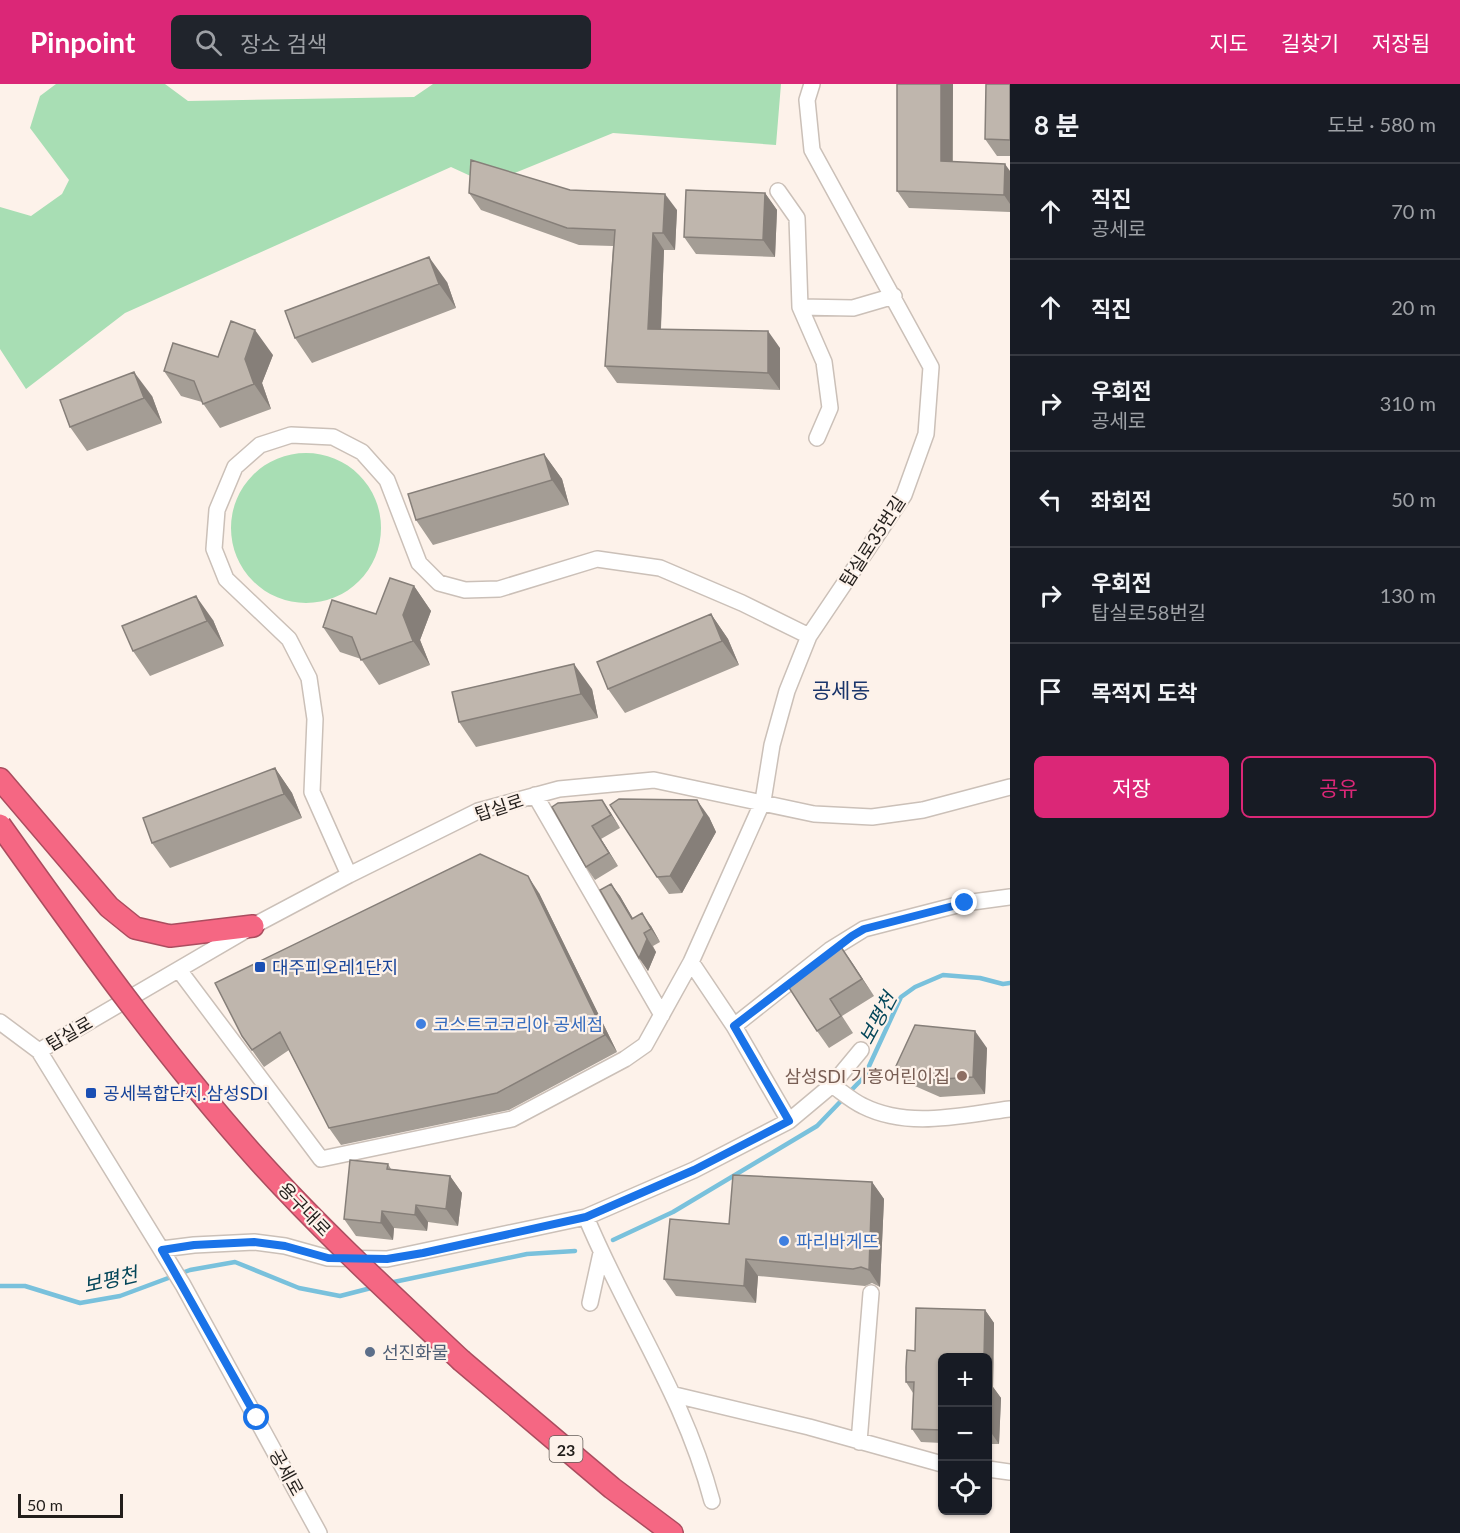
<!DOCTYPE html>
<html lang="ko">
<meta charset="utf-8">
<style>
:root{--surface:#171b24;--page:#20242c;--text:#f1f3f6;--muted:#9ea1a6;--line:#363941;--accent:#db2777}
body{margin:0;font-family:Lato,"Noto Sans KR",sans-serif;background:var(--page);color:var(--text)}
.controls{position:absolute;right:18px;bottom:18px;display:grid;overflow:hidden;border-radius:9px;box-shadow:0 2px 4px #0004}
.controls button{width:54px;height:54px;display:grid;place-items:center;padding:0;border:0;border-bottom:2px solid var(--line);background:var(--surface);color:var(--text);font:30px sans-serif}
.scale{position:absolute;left:18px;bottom:15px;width:105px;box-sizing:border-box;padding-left:6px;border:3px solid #221e1b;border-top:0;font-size:16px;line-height:21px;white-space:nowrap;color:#221e1b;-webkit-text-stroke:4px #fdf2ea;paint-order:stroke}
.stop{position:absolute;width:18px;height:18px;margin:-14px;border:4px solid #1a73e8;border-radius:50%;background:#fff}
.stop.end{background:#1a73e8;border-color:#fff;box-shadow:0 2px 6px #0008}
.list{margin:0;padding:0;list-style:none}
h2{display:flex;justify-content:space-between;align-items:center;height:78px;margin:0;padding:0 24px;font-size:26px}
h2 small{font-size:20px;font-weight:400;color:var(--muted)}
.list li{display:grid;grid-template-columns:39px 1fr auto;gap:18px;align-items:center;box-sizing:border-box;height:96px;padding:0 24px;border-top:2px solid var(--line)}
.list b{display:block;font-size:22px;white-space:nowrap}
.list p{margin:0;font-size:20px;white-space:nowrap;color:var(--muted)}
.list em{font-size:20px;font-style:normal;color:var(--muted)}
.actions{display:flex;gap:12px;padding:18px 24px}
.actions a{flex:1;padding:14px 0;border:2px solid var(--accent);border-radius:9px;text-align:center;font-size:21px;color:var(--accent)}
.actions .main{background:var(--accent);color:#fff}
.icon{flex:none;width:33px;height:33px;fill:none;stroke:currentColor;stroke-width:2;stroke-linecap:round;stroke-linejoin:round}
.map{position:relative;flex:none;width:1010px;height:1449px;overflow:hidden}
header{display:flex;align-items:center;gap:36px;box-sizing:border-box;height:84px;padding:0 30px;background:var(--accent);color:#fff}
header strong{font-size:28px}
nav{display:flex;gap:33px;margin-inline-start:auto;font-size:21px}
.search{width:420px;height:54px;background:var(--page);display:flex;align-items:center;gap:15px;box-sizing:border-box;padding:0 21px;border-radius:9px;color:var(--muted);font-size:22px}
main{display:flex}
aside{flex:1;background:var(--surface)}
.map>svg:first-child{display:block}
</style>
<header>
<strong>Pinpoint</strong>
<div class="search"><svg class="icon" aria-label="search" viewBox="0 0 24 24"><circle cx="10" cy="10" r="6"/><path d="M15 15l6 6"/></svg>장소 검색</div>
<nav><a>지도</a><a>길찾기</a><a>저장됨</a></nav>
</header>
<main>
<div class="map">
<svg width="1010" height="1449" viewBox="0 0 1010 1449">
<rect width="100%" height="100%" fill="#fdf2ea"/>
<path fill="#a8deb4" d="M56 0H165L188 17 414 13 433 0H781L776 61 613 49 488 100 451 83 125 229 26 305 0 265V123L31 132 62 110 69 96 30 44 40 12Z
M231 444a75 75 0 1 1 150 0a75 75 0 1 1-150 0Z"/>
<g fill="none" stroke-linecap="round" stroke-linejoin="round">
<path stroke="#79c1dc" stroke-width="4.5" d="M613 1156 673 1128 817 1042 864 993 901 913 915 903 943 891 980 894 1003 900 1010 899
M389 1199 527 1170 575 1167
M0 1202H25L80 1219 120 1212 190 1186 235 1178 299 1204 340 1212 375 1203"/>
<g stroke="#cbc0b8" stroke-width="18">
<path id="minor" d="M778 107 797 134 800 223 824 278 830 324 817 354
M800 223 853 224 894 212
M535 711 662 931
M349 791 312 708 315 635 309 594 289 555 226 495 214 465 217 426 235 383 260 361 291 351 333 353 362 368 387 396 419 479 439 499 465 506 499 505 597 475 660 484 742 519 809 552
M179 886 321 1075 512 1035 625 975 645 961 691 878
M0 938 39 967 183 1201 319 1449
M734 942 830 866 864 845 965 819 1010 813
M39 967 253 842 349 791 478 727 559 705 654 696 814 730 872 733 923 726 1010 703
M832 1001C842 1008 852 1017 863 1022 909 1045 961 1031 1010 1025
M789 1037 734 942 691 878 763 717 772 661 787 607 809 552 904 411 926 350 931 283 812 66 807 16 812 0
M586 1133C627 1232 684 1311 712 1417
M162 1165 194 1161 254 1158 285 1162 328 1174 387 1175 586 1133 694 1086 789 1037 832 1001 861 966
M590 1219 601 1169
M675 1311 809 1343 942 1380
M859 1358 871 1209
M988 1385 1010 1388"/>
</g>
<g stroke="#ab4d5f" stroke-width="24">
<path id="highway" d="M0 695 109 823 135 844 170 852 253 842
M462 1277 612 1404 672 1449"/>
</g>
<use href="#minor" stroke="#fff" stroke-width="15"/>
<use href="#highway" stroke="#f56783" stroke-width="21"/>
<g stroke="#ab4d5f" stroke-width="24" stroke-linecap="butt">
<path id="highway-bridge" d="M0 741C82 856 164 971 258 1076 322 1147 393 1212 462 1277"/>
</g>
<use href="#highway-bridge" stroke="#f56783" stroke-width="21"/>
</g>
<path fill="#a49d95" d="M897 0H953V78L1010 87V128L909 124 897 107Z
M1010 0V72H997L985 55Z
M570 106 677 126 675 166H664L661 245 780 264V306L617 299 605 282 613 162 579 161 481 126 469 109Z
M765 109 777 126 775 173 696 170 684 153Z
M447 198 456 224 312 279 295 254 285 227Z
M273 271 262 299 271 325 220 344 202 318 181 312 164 287Z
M152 312 162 339 87 367 70 343 60 316Z
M544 370 562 395 569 421 433 461 416 436Z
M414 502 431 527 420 556 430 581 379 601 361 575 340 568 323 543 376 530Z
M711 530 728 555 739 581 625 629 608 605Z
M213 536 224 562 150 592 133 567 122 542Z
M592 605 598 634 476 663 459 638Z
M275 684 292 709 302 734 170 784 152 759Z
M602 716 620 744 601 755 618 782 595 796 586 783 552 723Z
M709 733 716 748 682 809 669 810 657 793Z
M611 800 620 812 633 835 651 842 660 858 653 862 656 868 648 887Z
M539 809 617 968 509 1026 341 1061 329 1044 289 966 264 983 242 952Z
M841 863 874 912 842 932 853 949 829 964 817 947Z
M987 964 985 1010 940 1013 908 999 896 982Z
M388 1080 391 1085 450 1092 462 1109 458 1142 428 1138 427 1147 394 1144 393 1156 356 1152 344 1135Z
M872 1098 884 1115 880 1203 872 1199 865 1202 758 1192 756 1219 676 1212 664 1195 729 1140Z
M985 1226 994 1239 993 1303 1001 1314 999 1360H987V1274H942V1359L921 1358 912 1345 913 1309 906 1298 915 1267Z"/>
<path fill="#867f79" d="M941 0H953L952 94 941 77Z
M1005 80 1010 87V120L1004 111Z
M765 109 777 126 775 173 763 156Z
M665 110 677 126 675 166 663 149Z
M653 149 664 166 660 262 648 245Z
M429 173 447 198 456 224 439 200Z
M255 246 273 271 262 299 271 325 254 300 245 275Z
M768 247 780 264V306L768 289Z
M134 288 152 312 162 339 144 314Z
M544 370 562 395 569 421 552 396Z
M414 502 431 527 420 556 430 581 413 557 403 531Z
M196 512 213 536 224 562 207 537Z
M711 530 728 555 739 581 722 557Z
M574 580 592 605 598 634 581 610Z
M275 684 292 709 302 734 284 710Z
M602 716 611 729 620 744 611 731Z
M697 716 709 733 716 748 682 809 670 792Z
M592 742 601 755 618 782 609 769Z
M528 792 539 809 617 968 605 951Z
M611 800 620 812 641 848 632 835Z
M642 829 651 842 660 858 651 845Z
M644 849 656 868 648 887 639 874Z
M841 863 853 880 874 912 862 895Z
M975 947 987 964 985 1010 973 993Z
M450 1092 462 1109 458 1142 446 1125Z
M872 1098 884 1115 880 1203 869 1186Z
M416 1121 428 1138 427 1147 415 1131Z
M382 1127 394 1144 393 1156 381 1139Z
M746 1175 758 1192 756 1219 744 1202Z
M985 1226 994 1239 993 1303 1001 1314 999 1360 990 1347 987 1307V1274H984Z"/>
<path fill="#bfb6ad" stroke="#867f79" stroke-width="1.5" d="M897 0H941V77L1005 80 1004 111 897 107Z
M986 0H1010V56L985 55Z
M471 76 570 106 665 110 663 149H653L648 245 768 247V289L605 282 615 146 567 144 469 109Z
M686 106 765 109 763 156 684 153Z
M429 173 439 200 295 254 285 227Z
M231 237 255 246 245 275 254 300 203 320 194 297 164 287 173 259 218 273Z
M134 288 144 314 70 343 60 316Z
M544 370 552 396 416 436 408 410Z
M390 494 414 502 403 531 413 557 361 576 352 553 323 543 332 516 376 530Z
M196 512 207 537 133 567 122 542Z
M711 530 722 557 608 605 597 578Z
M574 580 581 610 459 638 452 608Z
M275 684 284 710 152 759 143 734Z
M619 715 697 716 704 731 670 792 657 793 610 721Z
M602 716 611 731 592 742 609 769 586 783 552 723 558 719Z
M480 770 528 792 605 951 497 1009 329 1044 280 948 252 966 242 952 215 899Z
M611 800 632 835 642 829 651 845 644 849 647 855 639 874 600 806Z
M841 863 862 895 830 915 841 932 817 947 786 899Z
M915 941 975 947 973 993 928 996 896 982Z
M350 1076 388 1080 387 1085 450 1092 446 1125 416 1121 415 1131 382 1127 381 1139 344 1135Z
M733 1091 872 1098 869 1186 861 1183 853 1185 746 1175 744 1202 664 1195 670 1135 729 1140Z
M916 1224 985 1226 984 1274H942V1346L912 1345 914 1298H906V1283L907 1266 915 1267Z
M987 1301H992L990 1347H987Z"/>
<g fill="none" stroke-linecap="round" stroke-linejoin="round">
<path stroke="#1a73e8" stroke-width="8" d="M257 1334 162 1166 194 1161 254 1158 285 1162 328 1174 387 1175 423 1169 586 1133 694 1086 789 1037 734 942 852 852 864 845 965 819"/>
</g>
<g fill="#1a4fb4" stroke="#fdf2ea" stroke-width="2">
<rect x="254" y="877" width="12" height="12" rx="3"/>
<rect x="85" y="1003" width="12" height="12" rx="3"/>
</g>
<g fill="#3f7fe0" stroke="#fdf2ea" stroke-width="2">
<circle cx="421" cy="940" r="6"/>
<circle cx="784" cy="1157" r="6"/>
</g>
<circle fill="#8d6e63" stroke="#fdf2ea" stroke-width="2" cx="962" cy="992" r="6"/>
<circle fill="#5c6f8a" stroke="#fdf2ea" stroke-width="2" cx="370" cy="1268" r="6"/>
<g text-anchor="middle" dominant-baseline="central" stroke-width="4.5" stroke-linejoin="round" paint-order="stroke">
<rect fill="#fdf2ea" stroke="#645e59" stroke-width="1.5" x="549.5" y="1352" width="33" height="26" rx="4.5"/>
<g font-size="16" font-weight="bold" fill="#221e1b">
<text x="566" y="1365">23</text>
</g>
<g font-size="18" fill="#221e1b" stroke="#fdf2ea">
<text transform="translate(872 457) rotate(-57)">탑실로35번길</text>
<text transform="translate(499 723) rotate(-18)">탑실로</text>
<text transform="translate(69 949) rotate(-30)">탑실로</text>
<text transform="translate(305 1125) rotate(46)">용구대로</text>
<text transform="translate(287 1388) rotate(61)">공세로</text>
</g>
<g font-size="18" fill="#164399" stroke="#fdf2ea" text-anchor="start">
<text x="272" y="883">대주피오레1단지</text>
<text x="103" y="1009">공세복합단지.삼성SDI</text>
</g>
<g font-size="18" fill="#366cbe" stroke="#fdf2ea" text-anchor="start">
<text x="433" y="940">코스트코코리아 공세점</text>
<text x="796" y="1157">파리바게뜨</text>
</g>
<g font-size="18" fill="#785e54" stroke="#fdf2ea" text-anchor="end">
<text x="950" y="992">삼성SDI 기흥어린이집</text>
</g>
<g font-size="18" fill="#4e5e75" stroke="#fdf2ea" text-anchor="start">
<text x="382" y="1268">선진화물</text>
</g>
<g font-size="20" font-style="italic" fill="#044659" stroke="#fdf2ea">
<text transform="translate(877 934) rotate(-62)">보평천</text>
<text transform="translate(110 1195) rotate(-13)">보평천</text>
</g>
<g font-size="21" fill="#19346a" stroke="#fdf2ea">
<text x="841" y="605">공세동</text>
</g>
</g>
</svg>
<div class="controls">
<button>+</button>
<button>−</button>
<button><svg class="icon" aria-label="locate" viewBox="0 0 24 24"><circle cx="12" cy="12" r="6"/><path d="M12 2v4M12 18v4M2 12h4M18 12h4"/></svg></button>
</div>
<div class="scale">50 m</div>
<div class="stop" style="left:257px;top:1334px"></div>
<div class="stop end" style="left:965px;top:819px"></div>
</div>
<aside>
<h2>8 분<small>도보 · 580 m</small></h2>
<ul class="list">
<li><svg class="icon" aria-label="ahead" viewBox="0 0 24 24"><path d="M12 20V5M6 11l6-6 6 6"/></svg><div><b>직진</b><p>공세로</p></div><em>70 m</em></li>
<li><svg class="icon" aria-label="ahead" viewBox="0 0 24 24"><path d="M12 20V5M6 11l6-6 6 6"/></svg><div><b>직진</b></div><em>20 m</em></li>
<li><svg class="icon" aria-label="right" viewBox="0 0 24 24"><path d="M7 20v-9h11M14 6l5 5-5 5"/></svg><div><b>우회전</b><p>공세로</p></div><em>310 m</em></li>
<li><svg class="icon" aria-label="left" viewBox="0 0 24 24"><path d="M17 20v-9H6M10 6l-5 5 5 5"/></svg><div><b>좌회전</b></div><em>50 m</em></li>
<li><svg class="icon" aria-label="right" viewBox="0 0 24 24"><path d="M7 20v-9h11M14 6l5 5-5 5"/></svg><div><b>우회전</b><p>탑실로58번길</p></div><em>130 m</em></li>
<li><svg class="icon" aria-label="arrive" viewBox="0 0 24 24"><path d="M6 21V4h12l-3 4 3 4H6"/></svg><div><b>목적지 도착</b></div></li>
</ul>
<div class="actions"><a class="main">저장</a><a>공유</a></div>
</aside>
</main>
